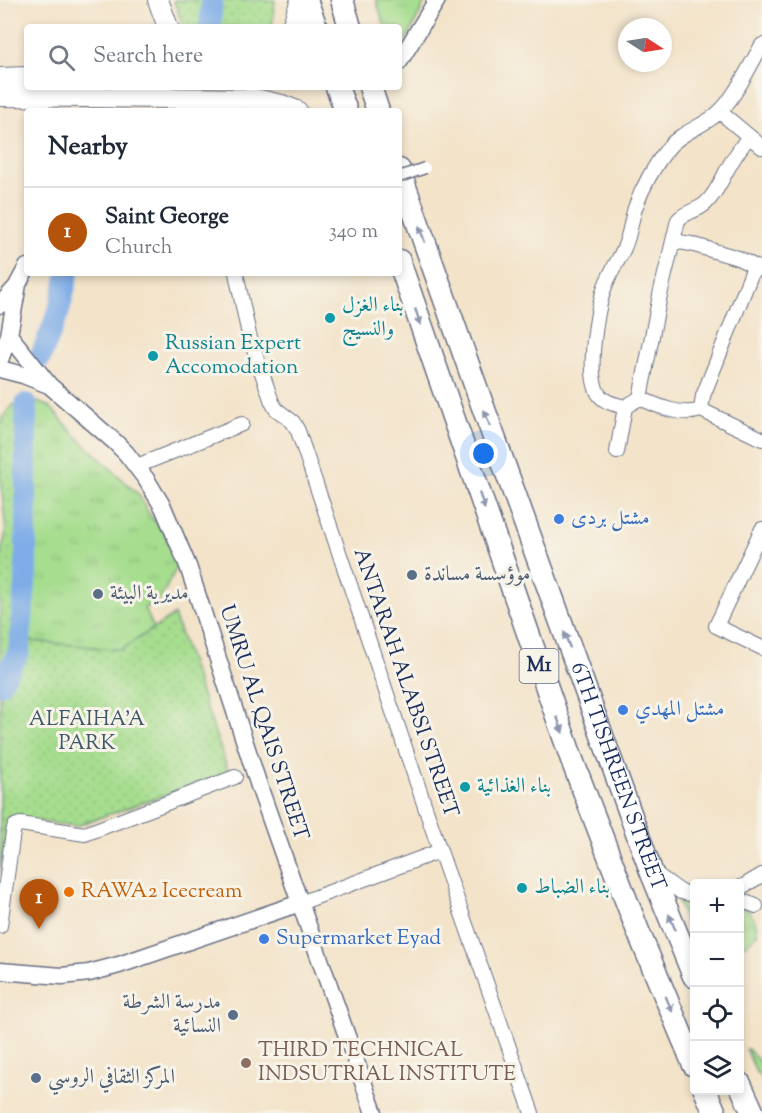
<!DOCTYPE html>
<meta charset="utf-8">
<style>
:root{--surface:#fff;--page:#f6f6f7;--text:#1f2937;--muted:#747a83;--line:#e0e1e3;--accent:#b45309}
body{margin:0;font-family:"Sorts Mill Goudy",Amiri,serif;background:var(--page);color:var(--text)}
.controls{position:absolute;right:18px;bottom:18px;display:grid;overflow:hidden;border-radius:6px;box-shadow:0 3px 9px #0003}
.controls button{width:54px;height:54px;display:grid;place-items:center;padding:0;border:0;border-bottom:2px solid var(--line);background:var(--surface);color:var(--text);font:30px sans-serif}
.compass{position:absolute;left:618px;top:18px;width:54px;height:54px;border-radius:50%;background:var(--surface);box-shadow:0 3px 9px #0003;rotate:102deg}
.you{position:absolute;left:484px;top:454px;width:21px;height:21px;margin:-15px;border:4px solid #fff;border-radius:50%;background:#1a73e8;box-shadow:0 0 0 9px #1a73e833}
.badge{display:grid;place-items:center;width:39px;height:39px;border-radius:50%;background:var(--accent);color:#fff;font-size:20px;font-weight:700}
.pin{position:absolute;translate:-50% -50px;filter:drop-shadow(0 2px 3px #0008)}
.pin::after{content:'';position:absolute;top:32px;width:21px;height:18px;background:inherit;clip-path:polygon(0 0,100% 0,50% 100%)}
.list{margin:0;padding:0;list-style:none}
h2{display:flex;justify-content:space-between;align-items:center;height:78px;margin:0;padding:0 24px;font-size:26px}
h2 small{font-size:20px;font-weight:400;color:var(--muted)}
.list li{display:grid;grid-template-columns:39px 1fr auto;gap:18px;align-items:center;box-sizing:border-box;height:90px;padding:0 24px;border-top:2px solid var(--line)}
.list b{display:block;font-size:22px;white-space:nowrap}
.list p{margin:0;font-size:20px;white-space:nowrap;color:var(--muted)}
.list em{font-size:20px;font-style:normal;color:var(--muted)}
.icon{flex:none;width:33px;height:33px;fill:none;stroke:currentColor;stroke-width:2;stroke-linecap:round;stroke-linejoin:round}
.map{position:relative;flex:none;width:762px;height:1113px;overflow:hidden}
.search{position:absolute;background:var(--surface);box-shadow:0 3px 9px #0003;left:24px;top:24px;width:378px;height:66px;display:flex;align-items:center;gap:15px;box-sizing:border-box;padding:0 21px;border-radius:6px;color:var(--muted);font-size:22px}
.panel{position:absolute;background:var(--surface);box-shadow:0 3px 9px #0003;left:24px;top:108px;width:378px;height:168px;border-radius:6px}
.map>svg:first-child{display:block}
</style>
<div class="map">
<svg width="762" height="1113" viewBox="0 0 762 1113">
<defs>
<pattern id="grass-tufts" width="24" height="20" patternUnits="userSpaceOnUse" patternTransform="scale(1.5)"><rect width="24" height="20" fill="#a6dd8e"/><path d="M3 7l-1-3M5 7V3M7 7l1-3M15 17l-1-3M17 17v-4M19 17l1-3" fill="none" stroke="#8ebe7d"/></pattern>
<pattern id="park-dots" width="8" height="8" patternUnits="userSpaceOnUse" patternTransform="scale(1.5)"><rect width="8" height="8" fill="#a6dd8e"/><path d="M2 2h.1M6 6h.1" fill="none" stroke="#8ebe7d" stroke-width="1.8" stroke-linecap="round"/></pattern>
</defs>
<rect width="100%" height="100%" fill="#f7f3e8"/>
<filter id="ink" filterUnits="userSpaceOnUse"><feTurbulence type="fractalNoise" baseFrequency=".0167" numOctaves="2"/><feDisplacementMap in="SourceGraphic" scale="12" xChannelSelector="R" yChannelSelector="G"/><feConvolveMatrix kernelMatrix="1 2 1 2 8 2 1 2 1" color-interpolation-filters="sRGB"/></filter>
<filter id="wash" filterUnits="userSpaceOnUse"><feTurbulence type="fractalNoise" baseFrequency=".008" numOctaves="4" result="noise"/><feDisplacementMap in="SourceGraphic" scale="24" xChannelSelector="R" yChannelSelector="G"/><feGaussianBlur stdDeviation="1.35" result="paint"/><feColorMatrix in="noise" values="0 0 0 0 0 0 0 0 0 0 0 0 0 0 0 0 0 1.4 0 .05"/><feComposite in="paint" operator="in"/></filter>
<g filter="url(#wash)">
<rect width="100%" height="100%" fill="#f3e3c9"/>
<path fill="url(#grass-tufts)" stroke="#608676" stroke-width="1.5" d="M376 0H426L408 37 400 45 399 27H385Z
M35 401 50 407 77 437 139 495 149 514 164 532 178 565 159 601 144 608 154 628 122 650 28 641 35 561 31 417Z
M675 892 694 900V916L687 927Z
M740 907H745C754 915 757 923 757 934L746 945 740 944Z
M746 1049H748L762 1065V1078L756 1072Z"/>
<path fill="url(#park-dots)" stroke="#608676" stroke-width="1.5" d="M174 0H275L272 27H183Z
M12 405H20L18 578 11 639 121 650 174 615 229 773 76 826 8 818 0 873V557L6 532 0 473V424L3 417Z"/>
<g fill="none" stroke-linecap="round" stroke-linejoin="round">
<path stroke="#7dace7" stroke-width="22" d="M210 27 212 0
M40 358 59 311 68 273
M0 684 19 652 26 573V404"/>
</g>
</g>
<g filter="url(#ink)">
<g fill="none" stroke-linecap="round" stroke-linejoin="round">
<g stroke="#676e83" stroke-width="16">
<path id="minor" d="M720 112 762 147
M674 241 691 244 738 258 762 270
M236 273 249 335 272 402 276 409 293 422 298 431 440 851 532 1113
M640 398C657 406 682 417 701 410L762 439
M625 407C615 404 604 403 598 393 586 372 597 311 604 289 609 274 618 262 624 248 630 235 631 221 635 208 643 186 654 166 668 148 681 132 702 127 717 114 734 100 750 65 762 45
M701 410 703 396 754 267
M617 452 625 407 640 398 660 295 678 220C686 211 698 211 706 203 717 193 723 176 731 163 736 154 743 145 749 136
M137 466 242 424
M762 529 716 626 762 648
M653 872 681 892 694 895
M740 888 762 875
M740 900 756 906
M300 903 440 851
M0 926 13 832 15 826 20 824 85 834 235 777"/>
</g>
<g stroke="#676e83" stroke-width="19">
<path id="tertiary" d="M399 62 437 0
M41 95V111
M0 305 18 285
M9 335 49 385 115 442 126 453 146 479 163 507 188 566 259 786 374 1113
M0 360 9 335 18 284 27 267
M0 369 23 375 46 384
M0 971 62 976 89 973 119 965 300 903"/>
</g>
<g stroke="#676e83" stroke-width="22">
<path id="secondary" d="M158 0 168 27
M292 27 301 0
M0 78 27 77
M0 96 255 99 282 105 297 111"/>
</g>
<g stroke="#676e83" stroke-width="25">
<g id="trunk">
<path d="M306 0 316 27"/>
<path d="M342 0 350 27"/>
<path d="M337 87 346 111"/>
<path d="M370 87 378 111"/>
<path id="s1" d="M399 170 478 393 651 871 694 976"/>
<path d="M399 261 572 760 638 931 694 1065"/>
<path d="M740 1084 753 1113"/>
<path d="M705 1090 715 1113"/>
</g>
</g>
<use href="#minor" stroke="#fff" stroke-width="14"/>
<use href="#tertiary" stroke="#fff" stroke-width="16"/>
<use href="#secondary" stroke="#fff" stroke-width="20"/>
<use href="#trunk" stroke="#fff" stroke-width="22"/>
<g stroke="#676e83" stroke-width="13" stroke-linecap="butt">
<path id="pedestrian-bridge" d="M399 177 425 168"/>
</g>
<use href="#pedestrian-bridge" stroke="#fff" stroke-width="10"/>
</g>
<defs><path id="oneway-solid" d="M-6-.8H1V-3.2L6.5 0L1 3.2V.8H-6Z" transform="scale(1.5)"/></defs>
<g fill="#8d97ae">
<use href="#oneway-solid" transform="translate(422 234) rotate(-109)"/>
<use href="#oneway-solid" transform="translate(418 317) rotate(71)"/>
<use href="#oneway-solid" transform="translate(487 418) rotate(-110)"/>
<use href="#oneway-solid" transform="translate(482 501) rotate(71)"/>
<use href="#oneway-solid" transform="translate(567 640) rotate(-110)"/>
<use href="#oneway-solid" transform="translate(560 725) rotate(71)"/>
<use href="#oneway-solid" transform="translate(672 922) rotate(-113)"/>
<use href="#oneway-solid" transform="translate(669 1004) rotate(67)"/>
</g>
</g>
<g fill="#0f9aa8" stroke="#f7f3e8" stroke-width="2">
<circle cx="330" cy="318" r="6"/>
<circle cx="153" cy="356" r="6"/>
<circle cx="465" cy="787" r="6"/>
<circle cx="522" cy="888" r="6"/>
</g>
<g fill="#3f7fe0" stroke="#f7f3e8" stroke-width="2">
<circle cx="559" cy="519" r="6"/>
<circle cx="623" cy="710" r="6"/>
<circle cx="264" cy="939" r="6"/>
</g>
<g fill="#5c6f8a" stroke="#f7f3e8" stroke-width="2">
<circle cx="412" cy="575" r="6"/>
<circle cx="98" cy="594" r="6"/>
<circle cx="233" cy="1015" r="6"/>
<circle cx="36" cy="1078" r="6"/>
</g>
<circle fill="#e8710a" stroke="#f7f3e8" stroke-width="2" cx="69" cy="892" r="6"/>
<circle fill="#8d6e63" stroke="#f7f3e8" stroke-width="2" cx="246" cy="1063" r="6"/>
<g text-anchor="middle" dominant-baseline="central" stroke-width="6" stroke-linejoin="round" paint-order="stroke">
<rect fill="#f7f3e8" stroke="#5d6a87" stroke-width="1.5" x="519.5" y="649" width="39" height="34" rx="4.5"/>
<g font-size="20" font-weight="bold" fill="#1b2f5e">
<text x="539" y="666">M1</text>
</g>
<g font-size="21" fill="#0d838f" stroke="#f7f3e8" text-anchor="start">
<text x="342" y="306">بناء الغزل<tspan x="342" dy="24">والنسيج</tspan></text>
<text x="165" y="344">Russian Expert<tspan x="165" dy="24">Accomodation</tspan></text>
<text x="477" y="787">بناء الغذائية</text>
<text x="534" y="888">بناء الضباط</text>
</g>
<g font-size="21" fill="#366cbe" stroke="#f7f3e8" text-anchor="start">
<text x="571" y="519">مشتل بردى</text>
<text x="635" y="710">مشتل المهدي</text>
<text x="276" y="939">Supermarket Eyad</text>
</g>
<g font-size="21" fill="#4e5e75" stroke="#f7f3e8" text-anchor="start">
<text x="424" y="575">موؤسسة مساندة</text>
<text x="110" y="594">مديرية البيئة</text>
<text x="221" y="1003" text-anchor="end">مدرسة الشرطة<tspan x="221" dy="24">النسائية</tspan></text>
<text x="48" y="1078">المركز الثقافي الروسي</text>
</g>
<g font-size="21" fill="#1b2f5e" stroke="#f7f3e8">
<text transform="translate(405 683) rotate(71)">ANTARAH ALABSI STREET</text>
<text transform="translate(263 723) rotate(72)">UMRU AL QAIS STREET</text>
<text stroke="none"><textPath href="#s1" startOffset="645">6TH TISHREEN STREET</textPath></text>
</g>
<g font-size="21" fill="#3e5a6a" stroke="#f7f3e8">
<text x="87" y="720">ALFAIHA'A<tspan x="87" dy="24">PARK</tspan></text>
</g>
<g font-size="21" fill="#c56008" stroke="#f7f3e8" text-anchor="start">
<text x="81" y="892">RAWA2 Icecream</text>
</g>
<g font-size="21" fill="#785e54" stroke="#f7f3e8" text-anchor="start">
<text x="258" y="1051">THIRD TECHNICAL<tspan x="258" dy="24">INDSUTRIAL INSTITUTE</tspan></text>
</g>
</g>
</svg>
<div class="controls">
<button>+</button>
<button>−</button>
<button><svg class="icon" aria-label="locate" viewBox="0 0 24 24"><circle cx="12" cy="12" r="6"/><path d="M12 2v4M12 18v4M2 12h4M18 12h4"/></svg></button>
<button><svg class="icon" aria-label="layers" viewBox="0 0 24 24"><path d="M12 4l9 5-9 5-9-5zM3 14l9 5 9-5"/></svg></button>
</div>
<svg class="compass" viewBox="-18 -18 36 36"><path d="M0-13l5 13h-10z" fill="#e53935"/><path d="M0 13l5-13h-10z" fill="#747a83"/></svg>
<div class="you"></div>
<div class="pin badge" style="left:39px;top:929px">1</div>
<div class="search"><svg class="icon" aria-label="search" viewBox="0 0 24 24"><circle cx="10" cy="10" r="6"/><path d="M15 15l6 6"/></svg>Search here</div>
<section class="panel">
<h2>Nearby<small></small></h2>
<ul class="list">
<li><span class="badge">1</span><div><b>Saint George</b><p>Church</p></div><em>340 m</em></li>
</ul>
</section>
</div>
